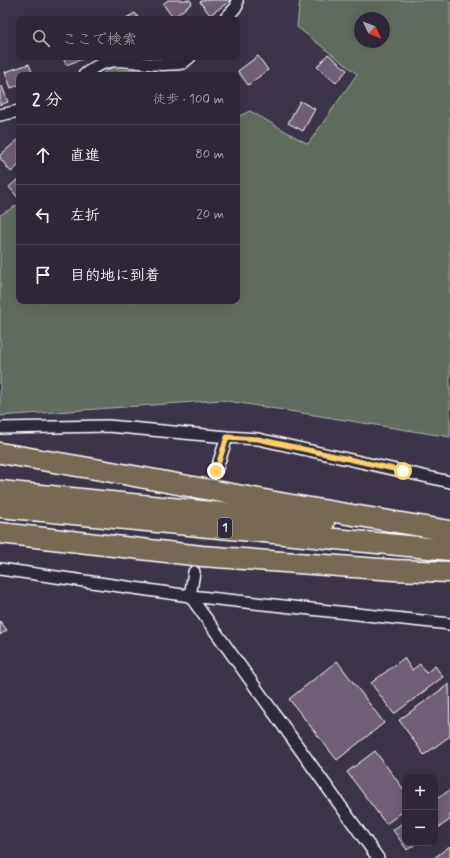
<!DOCTYPE html>
<html lang="ja">
<meta charset="utf-8">
<style>
:root{--surface:#2d2737;--page:#352f3f;--text:#f1f3f6;--muted:#a7a5ad;--line:#484452}
body{margin:0;font-family:Mynerve,"Klee One",sans-serif;background:var(--page);color:var(--text)}
.controls{position:absolute;right:12px;bottom:12px;display:grid;overflow:hidden;border-radius:8px;box-shadow:0 4px 16px #0002}
.controls button{width:36px;height:36px;display:grid;place-items:center;padding:0;border:0;border-bottom:1px solid var(--line);background:var(--surface);color:var(--text);font:20px sans-serif}
.compass{position:absolute;left:354px;top:12px;width:36px;height:36px;border-radius:50%;background:var(--surface);box-shadow:0 4px 16px #0002;rotate:133deg}
.stop{position:absolute;width:12px;height:12px;margin:-9px;border:3px solid #ffd166;border-radius:50%;background:#fff}
.stop.end{background:#ffd166;border-color:#fff;box-shadow:0 1px 4px #0008}
.list{margin:0;padding:0;list-style:none}
h2{display:flex;justify-content:space-between;align-items:center;height:52px;margin:0;padding:0 16px;font-size:17px}
h2 small{font-size:13px;font-weight:400;color:var(--muted)}
.list li{display:grid;grid-template-columns:26px 1fr auto;gap:12px;align-items:center;box-sizing:border-box;height:60px;padding:0 16px;border-top:1px solid var(--line)}
.list b{display:block;font-size:15px;white-space:nowrap}
.list em{font-size:13px;font-style:normal;color:var(--muted)}
.icon{flex:none;width:22px;height:22px;fill:none;stroke:currentColor;stroke-width:2;stroke-linecap:round;stroke-linejoin:round}
.map{position:relative;flex:none;width:450px;height:858px;overflow:hidden}
.search{position:absolute;background:var(--surface);box-shadow:0 4px 16px #0002;left:16px;top:16px;width:224px;height:44px;display:flex;align-items:center;gap:10px;box-sizing:border-box;padding:0 14px;border-radius:8px;color:var(--muted);font-size:15px}
.panel{position:absolute;background:var(--surface);box-shadow:0 4px 16px #0002;left:16px;top:72px;width:224px;height:232px;border-radius:8px}
.map>svg:first-child{display:block}
</style>
<div class="map">
<svg width="450" height="858" viewBox="0 0 450 858">
<rect width="100%" height="100%" fill="#3c3449"/>
<filter id="ink" filterUnits="userSpaceOnUse"><feTurbulence type="fractalNoise" baseFrequency=".025" numOctaves="2"/><feDisplacementMap in="SourceGraphic" scale="8" xChannelSelector="R" yChannelSelector="G"/><feConvolveMatrix kernelMatrix="1 2 1 2 8 2 1 2 1" color-interpolation-filters="sRGB"/></filter>
<g filter="url(#ink)">
<path fill="#606c61" stroke="#b0b6b0" fill-rule="evenodd" d="M300 0H450V437L221 400 0 416V215L19 204V301H237V117L250 111 308 144 357 74 297 27ZM360 18H384V42H360Z
M108 69 137 70 140 75H102Z"/>
<path fill="#715e78" stroke="#fff" d="M168 0H190L192 3 173 18 163 4Z
M203 0H230V1L210 15 200 2Z
M135 13 139 19H124Z
M328 54 347 70 336 83 317 67Z
M258 56 268 70 248 85 238 71Z
M63 57H88L66 65Z
M29 64 33 75H19V85L11 88 5 72Z
M2 86 8 102 0 105V87Z
M300 101 315 109 303 131 288 123Z
M19 139V165L11 172 0 158V155Z
M19 178V199L9 187Z
M0 621 7 630 0 635Z
M404 658 412 670 420 664 426 673 435 666 443 677 394 714 371 683Z
M337 661 384 723 337 760 289 699Z
M449 684 450 736 424 755 399 720Z
M375 751 405 791V810L386 824 347 772Z
M450 790V820L435 830V800Z
M405 821V843H417L407 850 393 830Z
M450 846V858H434Z"/>
<g fill="none" stroke-linecap="round" stroke-linejoin="round">
<path stroke="#50485b" stroke-width="11" stroke-dasharray="11 5.5" stroke-linecap="butt" d="M194 572 216 471"/>
<g stroke="#fff" stroke-width="14">
<path id="minor" d="M225 19 237 6V0
M84 75C114 48 139 68 170 64 174 64 179 64 183 63 185 61 188 59 190 57
M0 115 19 111
M0 428 108 426 227 437
M216 471 227 437 258 439 450 482
M0 569 190 596 450 624
M194 572 190 596 378 858"/>
</g>
<g stroke="#fff" stroke-width="23">
<path id="motorway" d="M0 453 101 470 286 504 450 531
M0 491 324 523
M0 507 450 550
M0 533 202 556 394 570 450 572"/>
</g>
<use href="#minor" stroke="#2f2a3d" stroke-width="11"/>
<use href="#motorway" stroke="#786954" stroke-width="20"/>
</g>
</g>
<g fill="none" stroke-linecap="round" stroke-linejoin="round" filter="url(#ink)">
<path stroke="#ffd166" stroke-width="5" d="M216 471 227 437 258 439 403 471"/>
</g>
<g text-anchor="middle" dominant-baseline="central" stroke-width="3" stroke-linejoin="round" paint-order="stroke">
<rect fill="#2f2a3d" stroke="#c1bfc5" stroke-width="1" x="218" y="518" width="14" height="20" rx="3"/>
<g font-size="12" font-weight="bold" fill="#fff">
<text x="225" y="528">1</text>
</g>
</g>
</svg>
<div class="controls">
<button>+</button>
<button>−</button>
</div>
<svg class="compass" viewBox="-18 -18 36 36"><path d="M0-13l5 13h-10z" fill="#e53935"/><path d="M0 13l5-13h-10z" fill="#a7a5ad"/></svg>
<div class="stop" style="left:403px;top:471px"></div>
<div class="stop end" style="left:216px;top:471px"></div>
<div class="search"><svg class="icon" aria-label="search" viewBox="0 0 24 24"><circle cx="10" cy="10" r="6"/><path d="M15 15l6 6"/></svg>ここで検索</div>
<section class="panel">
<h2>2 分<small>徒歩 · 100 m</small></h2>
<ul class="list">
<li><svg class="icon" aria-label="ahead" viewBox="0 0 24 24"><path d="M12 20V5M6 11l6-6 6 6"/></svg><div><b>直進</b></div><em>80 m</em></li>
<li><svg class="icon" aria-label="left" viewBox="0 0 24 24"><path d="M17 20v-9H6M10 6l-5 5 5 5"/></svg><div><b>左折</b></div><em>20 m</em></li>
<li><svg class="icon" aria-label="arrive" viewBox="0 0 24 24"><path d="M6 21V4h12l-3 4 3 4H6"/></svg><div><b>目的地に到着</b></div></li>
</ul>
</section>
</div>
